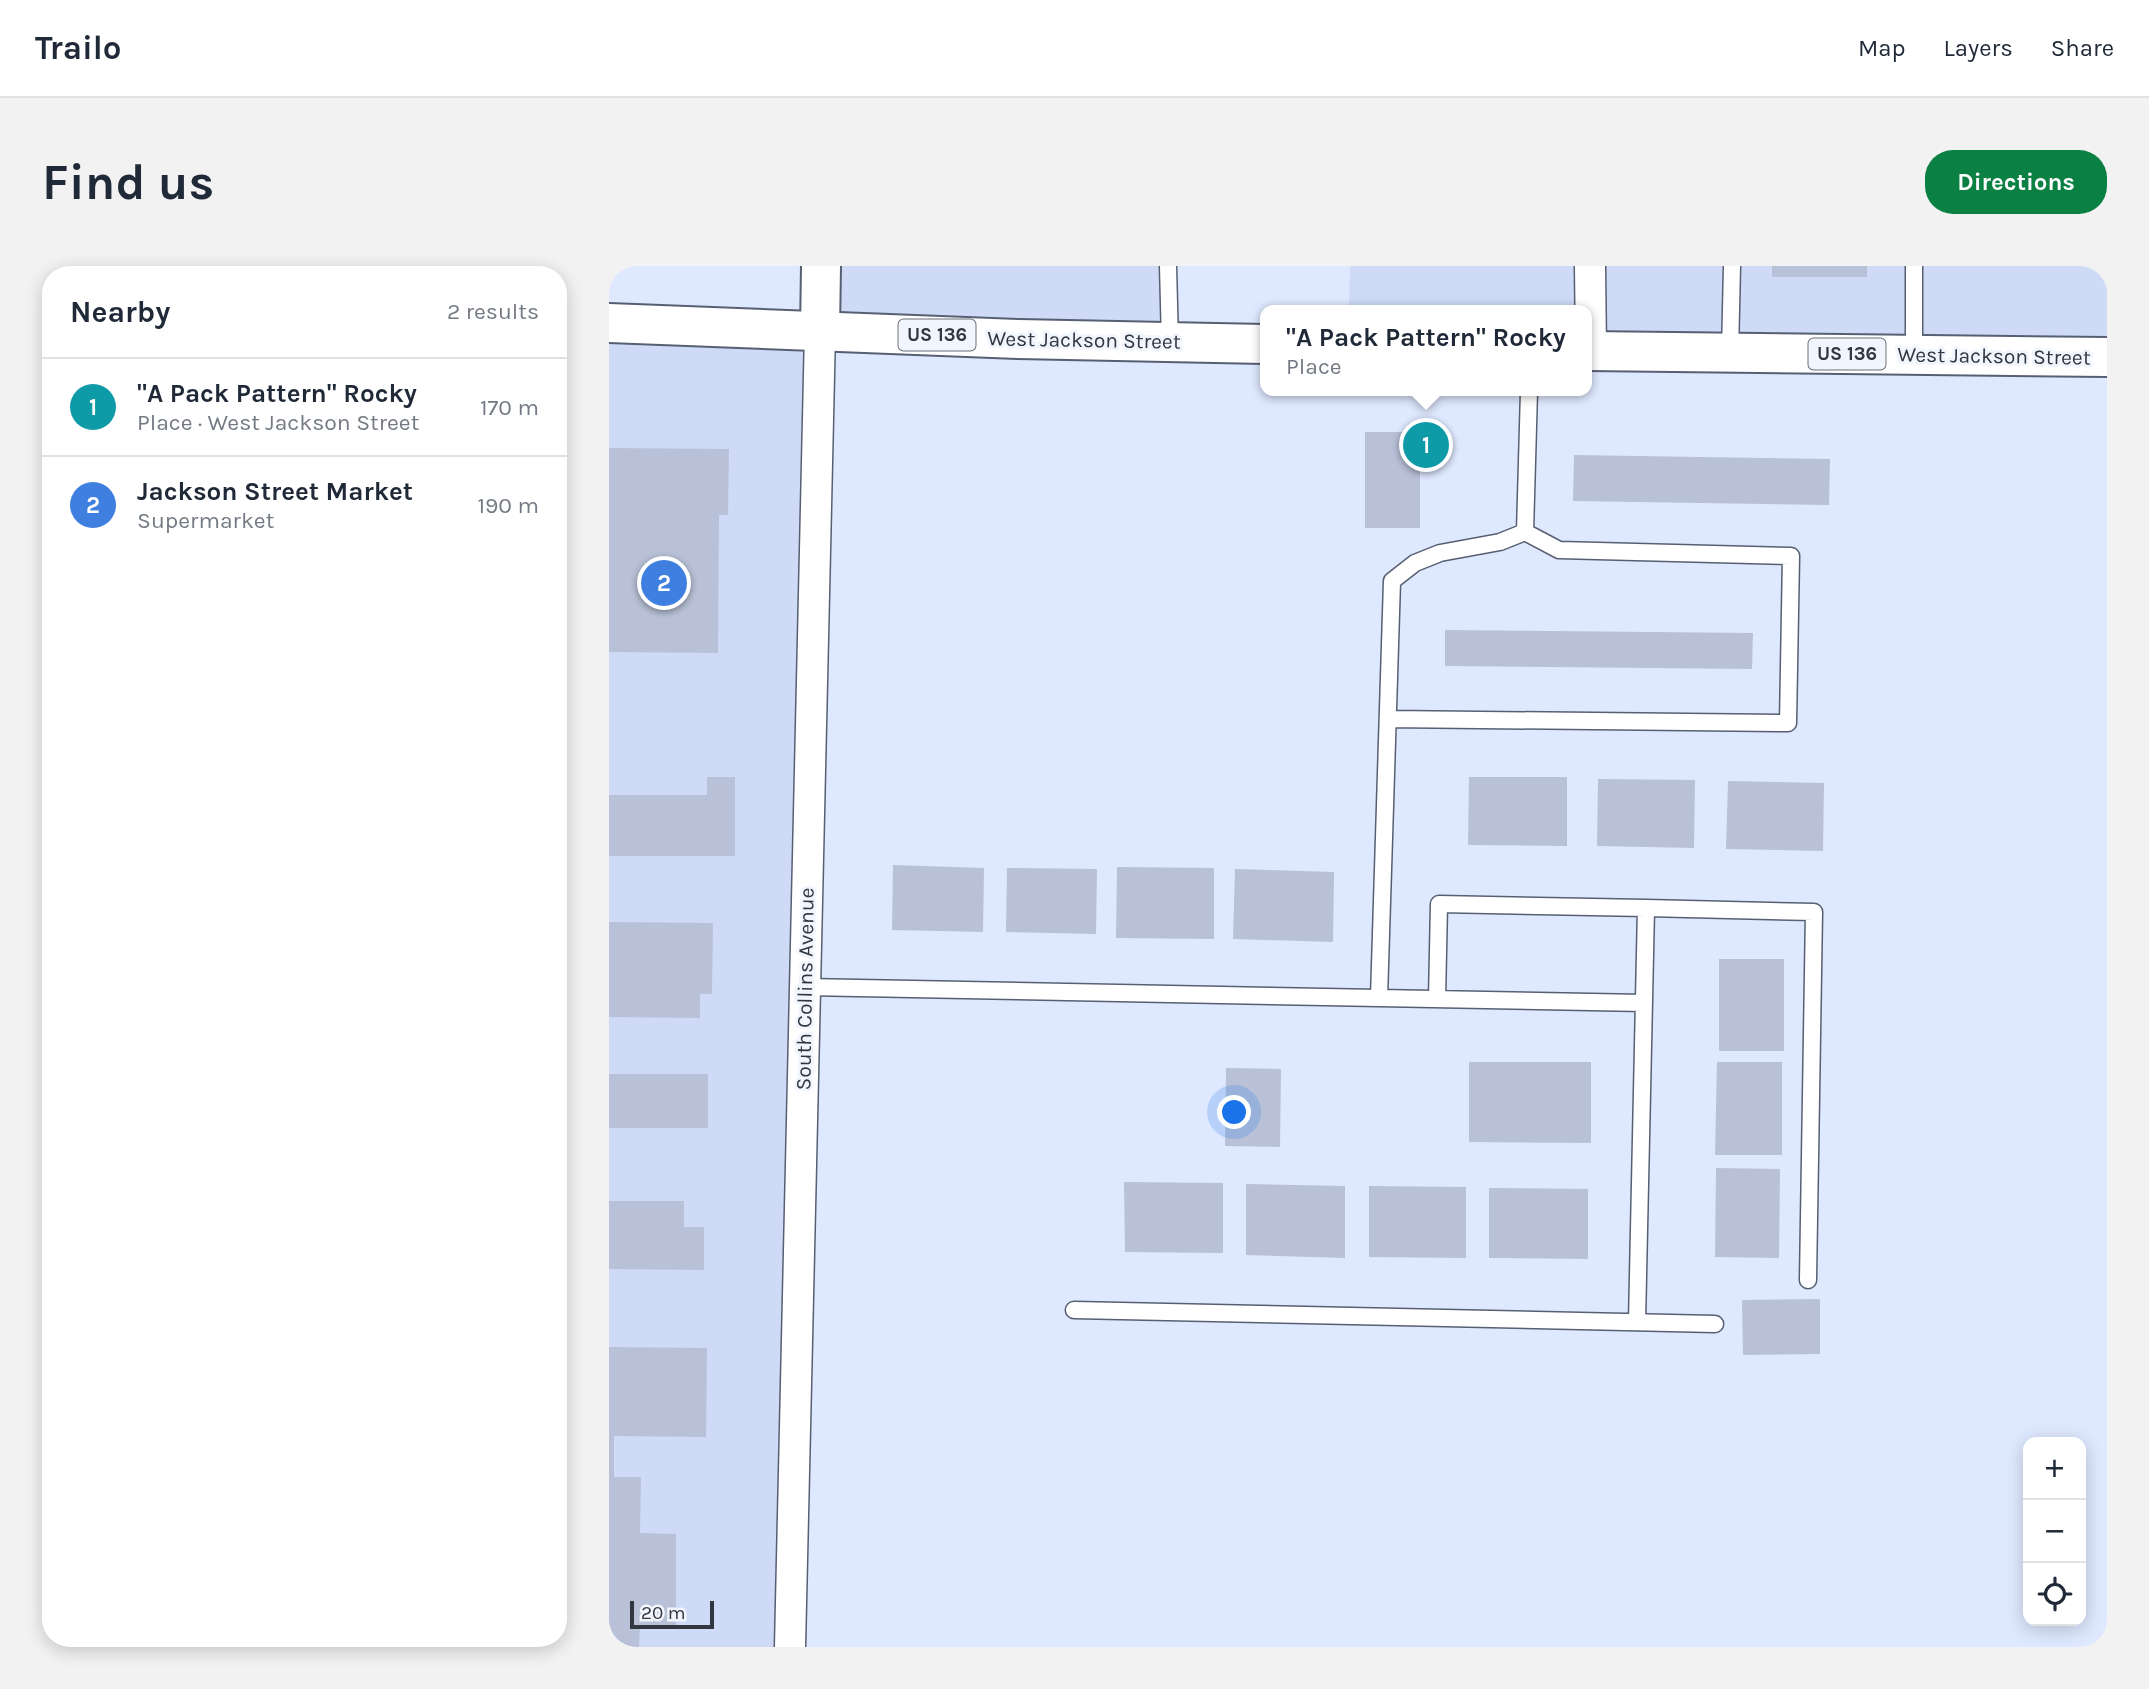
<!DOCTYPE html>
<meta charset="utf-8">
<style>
:root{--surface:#fff;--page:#f2f2f3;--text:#1f2937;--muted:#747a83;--line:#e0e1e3;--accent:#0b8043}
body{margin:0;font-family:Karla,sans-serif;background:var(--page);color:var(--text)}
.controls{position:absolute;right:21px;bottom:21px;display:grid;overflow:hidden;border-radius:14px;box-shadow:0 4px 18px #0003}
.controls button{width:63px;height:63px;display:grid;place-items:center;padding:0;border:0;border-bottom:2px solid var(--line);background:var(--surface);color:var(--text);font:35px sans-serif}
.scale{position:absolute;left:21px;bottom:18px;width:84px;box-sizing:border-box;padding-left:7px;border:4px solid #32363e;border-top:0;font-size:19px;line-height:24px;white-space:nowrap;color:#32363e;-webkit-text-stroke:5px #f1f5fe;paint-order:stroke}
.you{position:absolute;left:626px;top:847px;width:24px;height:24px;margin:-18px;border:5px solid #fff;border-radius:50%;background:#1a73e8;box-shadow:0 0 0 10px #1a73e833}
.badge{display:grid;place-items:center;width:46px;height:46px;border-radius:50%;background:var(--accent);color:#fff;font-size:23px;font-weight:700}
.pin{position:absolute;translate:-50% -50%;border:4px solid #fff;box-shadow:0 2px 7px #0006}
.popup{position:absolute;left:651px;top:39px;width:332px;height:91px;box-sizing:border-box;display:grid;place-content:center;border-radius:14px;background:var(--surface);filter:drop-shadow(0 2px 5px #0005);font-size:23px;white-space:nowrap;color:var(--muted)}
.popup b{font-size:26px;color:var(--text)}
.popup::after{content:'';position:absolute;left:50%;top:100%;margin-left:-14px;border:14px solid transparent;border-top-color:var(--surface)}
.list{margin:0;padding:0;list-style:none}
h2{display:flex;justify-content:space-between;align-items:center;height:91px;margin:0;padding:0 28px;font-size:30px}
h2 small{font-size:23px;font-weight:400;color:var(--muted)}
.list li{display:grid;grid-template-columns:46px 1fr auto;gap:21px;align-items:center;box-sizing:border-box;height:98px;padding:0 28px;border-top:2px solid var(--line)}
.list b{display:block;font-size:26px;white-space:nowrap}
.list p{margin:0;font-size:23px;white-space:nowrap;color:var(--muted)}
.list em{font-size:23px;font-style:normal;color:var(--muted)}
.icon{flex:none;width:38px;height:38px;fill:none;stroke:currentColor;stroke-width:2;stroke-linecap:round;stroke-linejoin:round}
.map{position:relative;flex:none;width:1498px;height:1381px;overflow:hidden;border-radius:28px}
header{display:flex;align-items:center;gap:42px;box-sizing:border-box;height:98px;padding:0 35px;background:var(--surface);border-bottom:2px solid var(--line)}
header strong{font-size:33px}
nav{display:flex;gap:38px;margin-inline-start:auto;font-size:24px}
.intro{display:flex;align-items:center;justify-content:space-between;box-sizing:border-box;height:168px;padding:0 42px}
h1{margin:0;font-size:49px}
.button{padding:18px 32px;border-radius:28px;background:var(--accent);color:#fff;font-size:24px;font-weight:700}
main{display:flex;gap:42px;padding:0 42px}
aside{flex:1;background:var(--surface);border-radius:28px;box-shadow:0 4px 18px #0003}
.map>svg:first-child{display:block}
</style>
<header>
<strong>Trailo</strong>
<nav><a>Map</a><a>Layers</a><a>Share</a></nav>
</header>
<div class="intro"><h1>Find us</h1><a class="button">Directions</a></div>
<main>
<aside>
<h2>Nearby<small>2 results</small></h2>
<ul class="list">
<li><span class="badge" style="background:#0f9aa8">1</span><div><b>&quot;A Pack Pattern&quot; Rocky</b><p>Place · West Jackson Street</p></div><em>170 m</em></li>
<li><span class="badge" style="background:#3f7fe0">2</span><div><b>Jackson Street Market</b><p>Supermarket</p></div><em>190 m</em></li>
</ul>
</aside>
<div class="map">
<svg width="1498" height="1381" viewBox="0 0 1498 1381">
<rect width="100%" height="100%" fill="#dee8fe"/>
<path fill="#cedaf6" d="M212 0H561V76L211 65 181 1381H0V59L210 65Z
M741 0H1498V91L978 85V44H740Z"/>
<path fill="#b8c1d7" d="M1163 0H1258V11H1163Z
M756 166H811V262H756Z
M0 182 120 183 119 249H110L109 387 0 386Z
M965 189 1221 193 1220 239 964 235Z
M836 364 1144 367 1143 403 836 400Z
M98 511H126V590H0V529H98Z
M860 511H958V580L859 579Z
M989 513 1086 514 1085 582 988 580Z
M1119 515 1215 517 1214 585 1117 583Z
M284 599 375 602 374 666 283 664Z
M508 601 605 602V673L507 672Z
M398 602 488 603 487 668 397 666Z
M626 603 725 606 724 676 624 673Z
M0 656 104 657 103 728H91V752L0 751Z
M1110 693H1175V785H1110Z
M860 796H982V877L860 876Z
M1108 796H1173V889H1106Z
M617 802 672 803 671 881 616 880Z
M0 808H99V862H0Z
M1107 902 1171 903 1170 992 1106 991Z
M515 916 614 917V987L516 986Z
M637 918 736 920V992L637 989Z
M760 920 857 921V992L760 991Z
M880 922 979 923V993L880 992Z
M0 935H75V961H95V1004L0 1003Z
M1211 1033V1088L1134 1089 1133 1034Z
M0 1081 98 1082 97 1171 5 1170V1211H32L31 1267 67 1268V1359H31L30 1381H0Z"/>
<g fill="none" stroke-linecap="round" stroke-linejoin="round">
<g stroke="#575f72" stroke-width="19">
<path id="lane" d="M559 0 561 76
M1121 87 1123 0
M1305 89V0
M779 453 1179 457 1182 290 950 284 916 266
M196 721 770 732 783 315 806 297 831 287 891 276 916 266 920 125
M770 732 1035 737
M828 733 830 638 1037 642
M465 1044 1106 1058
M1028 1056 1037 642 1205 646 1199 1014"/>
</g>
<g stroke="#575f72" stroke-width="33">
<path id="street" d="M981 0 982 85
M181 1381 211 65"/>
</g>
<g stroke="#575f72" stroke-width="42">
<path id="secondary" d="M211 65 212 0"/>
</g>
<g stroke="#575f72" stroke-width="42">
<path id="primary" d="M0 57 409 73 656 78
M978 85 1498 91"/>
</g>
<use href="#lane" stroke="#fff" stroke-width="16"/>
<use href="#street" stroke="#fff" stroke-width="30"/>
<use href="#secondary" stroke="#fff" stroke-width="38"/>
<use href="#primary" stroke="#fff" stroke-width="38"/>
</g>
<g text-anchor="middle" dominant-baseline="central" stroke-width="6" stroke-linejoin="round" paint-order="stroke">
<g fill="#f1f5fe" stroke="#6b6f78" stroke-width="2">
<rect x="289.5" y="53.5" width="77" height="31" rx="5"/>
<rect x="1199.5" y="72.5" width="77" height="31" rx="5"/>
</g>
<g font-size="19" font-weight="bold" fill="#32363e">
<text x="328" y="69">US 136</text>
<text x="1238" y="88">US 136</text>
</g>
<g font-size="21" fill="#32363e" stroke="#f1f5fe">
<text transform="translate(475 74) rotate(1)">West Jackson Street</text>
<text transform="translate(1385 90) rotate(1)">West Jackson Street</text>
<text transform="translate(196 723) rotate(-89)">South Collins Avenue</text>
</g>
</g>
</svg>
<div class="controls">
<button>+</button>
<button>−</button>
<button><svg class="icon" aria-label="locate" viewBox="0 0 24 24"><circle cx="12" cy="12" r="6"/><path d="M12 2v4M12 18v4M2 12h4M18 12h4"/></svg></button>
</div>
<div class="scale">20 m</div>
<div class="you"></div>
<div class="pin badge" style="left:817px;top:179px;background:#0f9aa8">1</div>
<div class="popup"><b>&quot;A Pack Pattern&quot; Rocky</b>Place</div>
<div class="pin badge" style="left:55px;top:317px;background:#3f7fe0">2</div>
</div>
</main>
